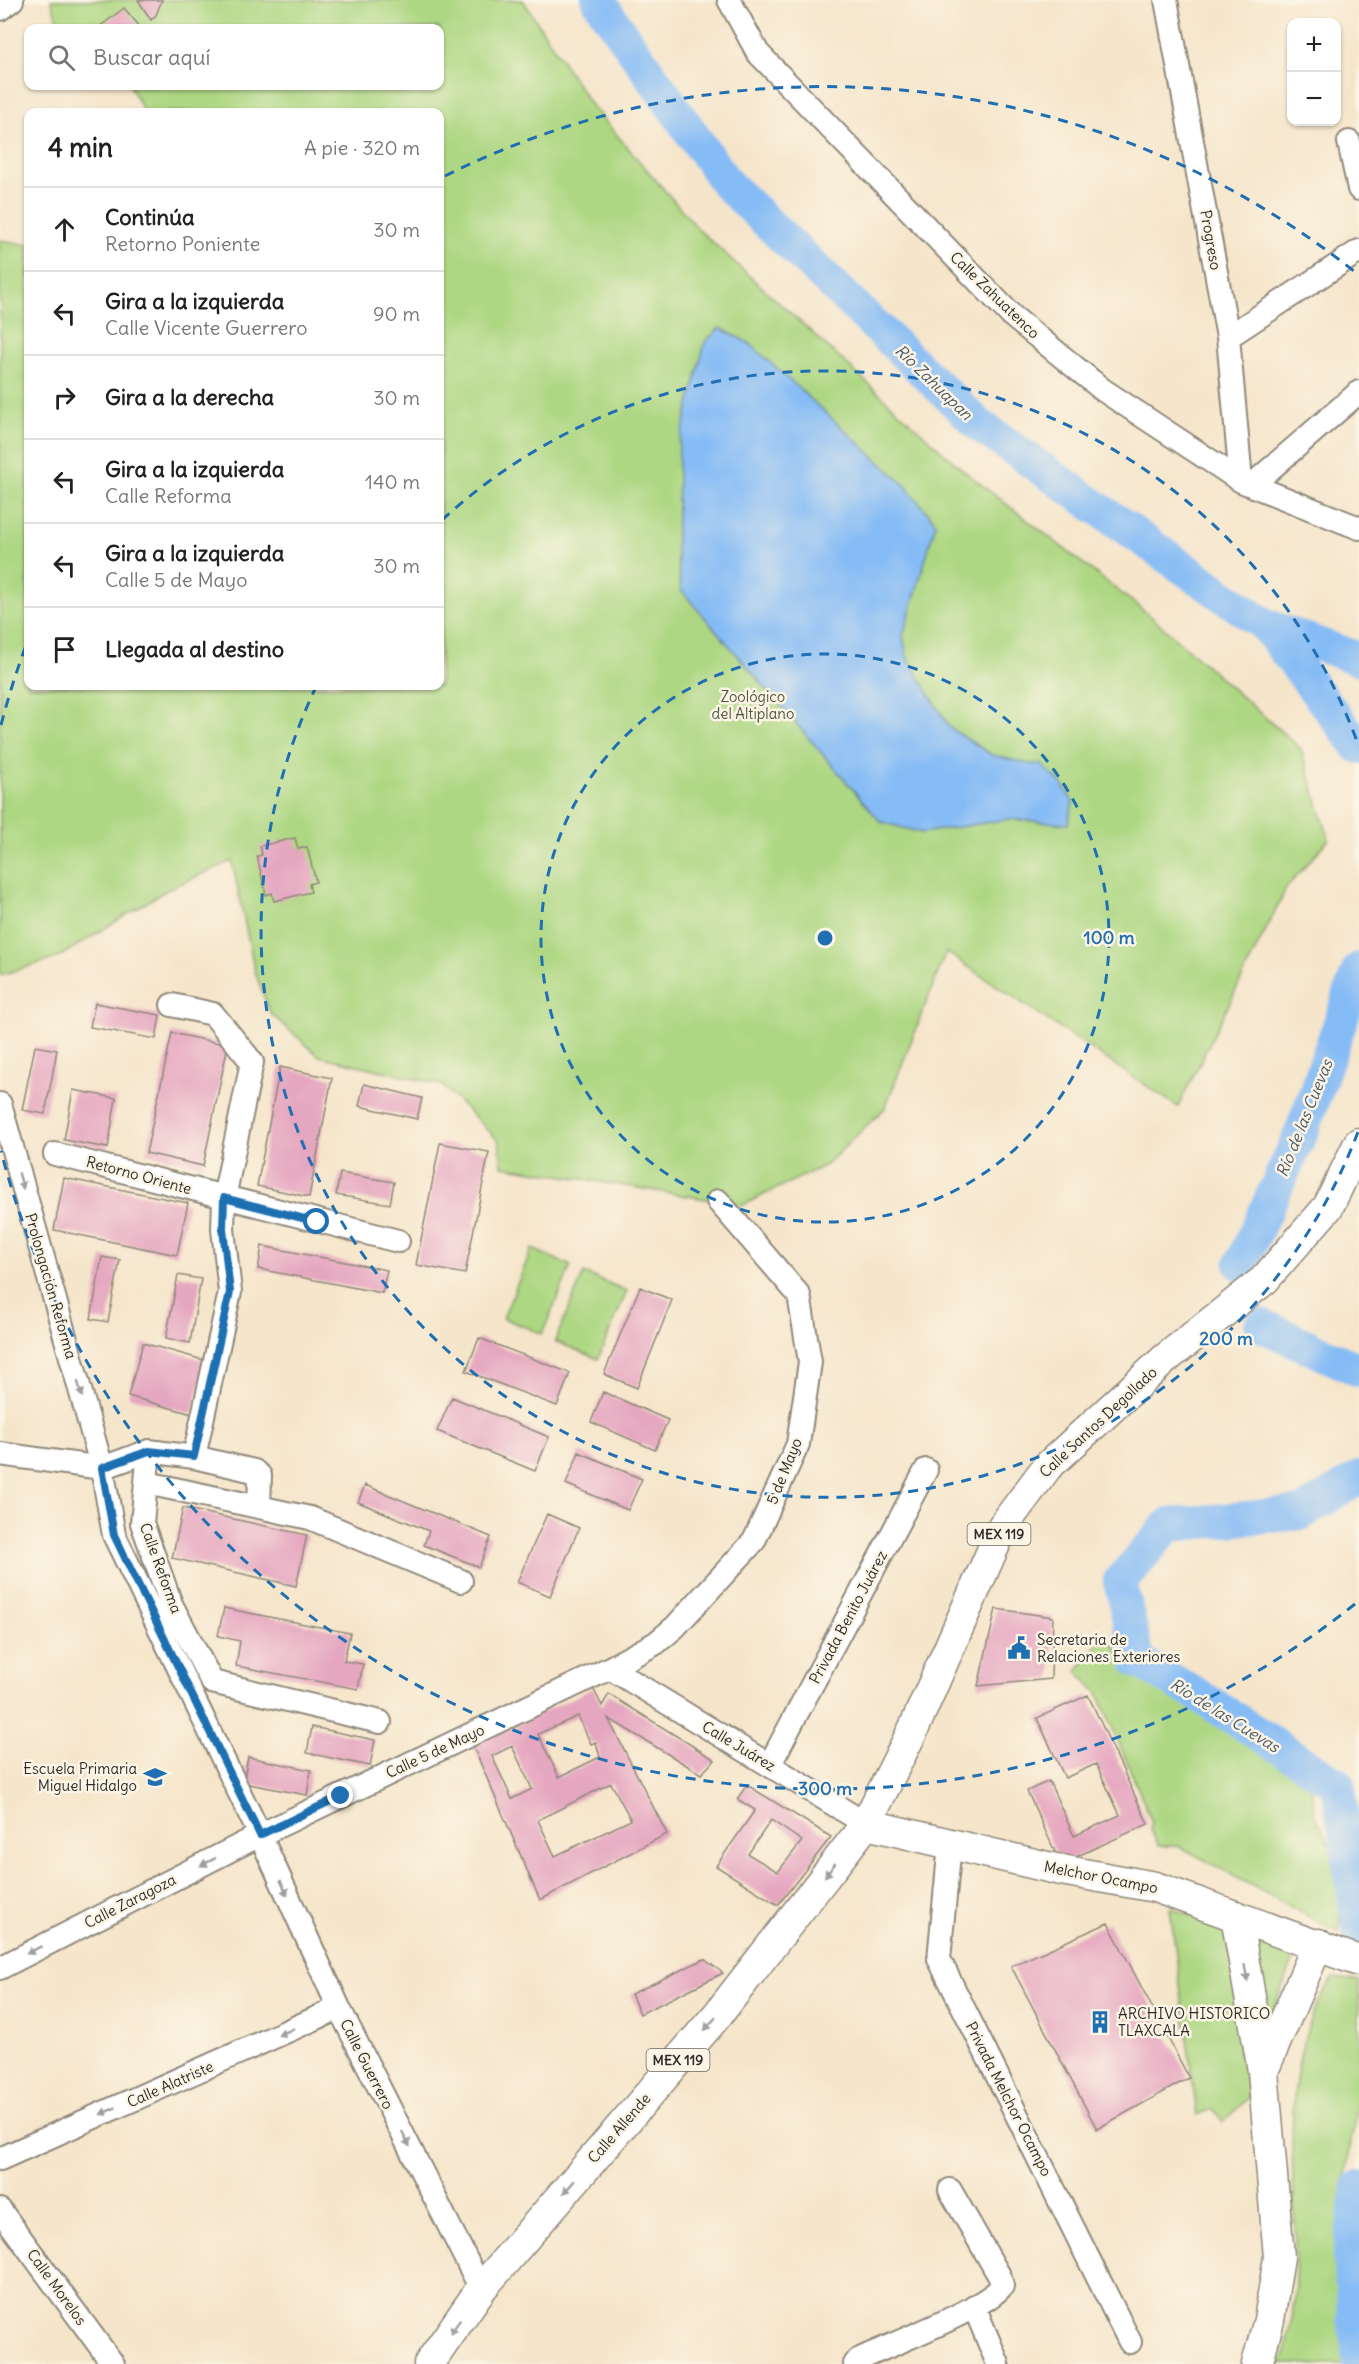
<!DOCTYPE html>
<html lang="es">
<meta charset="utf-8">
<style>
:root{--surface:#fff;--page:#f6f6f6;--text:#222;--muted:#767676;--line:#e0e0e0}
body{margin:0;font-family:Delius,sans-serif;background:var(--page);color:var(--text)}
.controls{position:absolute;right:18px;top:18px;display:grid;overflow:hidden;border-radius:12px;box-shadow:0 2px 4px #0004}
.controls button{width:54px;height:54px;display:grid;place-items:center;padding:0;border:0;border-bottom:2px solid var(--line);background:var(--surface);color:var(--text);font:30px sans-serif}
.stop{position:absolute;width:18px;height:18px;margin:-14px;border:4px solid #1f6fb2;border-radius:50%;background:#fff}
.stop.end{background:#1f6fb2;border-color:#fff;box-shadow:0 2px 6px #0008}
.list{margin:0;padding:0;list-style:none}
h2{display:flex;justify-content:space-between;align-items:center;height:78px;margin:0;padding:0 24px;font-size:26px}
h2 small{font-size:20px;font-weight:400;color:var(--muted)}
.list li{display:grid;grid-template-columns:39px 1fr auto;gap:18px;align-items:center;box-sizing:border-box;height:84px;padding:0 24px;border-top:2px solid var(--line)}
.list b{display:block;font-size:22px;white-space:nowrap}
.list p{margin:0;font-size:20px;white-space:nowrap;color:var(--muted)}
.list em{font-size:20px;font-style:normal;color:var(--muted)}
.icon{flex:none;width:33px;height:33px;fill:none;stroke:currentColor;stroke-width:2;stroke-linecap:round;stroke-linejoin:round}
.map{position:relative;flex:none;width:1359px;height:2364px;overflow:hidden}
.search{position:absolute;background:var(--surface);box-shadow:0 2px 4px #0004;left:24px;top:24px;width:420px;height:66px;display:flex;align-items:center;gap:15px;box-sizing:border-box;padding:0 21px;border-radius:12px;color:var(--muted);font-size:22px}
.panel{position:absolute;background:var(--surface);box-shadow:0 2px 4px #0004;left:24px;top:108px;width:420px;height:582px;border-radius:12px}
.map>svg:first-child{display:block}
</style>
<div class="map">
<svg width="1359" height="2364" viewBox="0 0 1359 2364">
<rect width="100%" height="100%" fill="#fcf5e5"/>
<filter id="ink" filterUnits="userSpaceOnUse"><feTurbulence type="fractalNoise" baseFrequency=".0167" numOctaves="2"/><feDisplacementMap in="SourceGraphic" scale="12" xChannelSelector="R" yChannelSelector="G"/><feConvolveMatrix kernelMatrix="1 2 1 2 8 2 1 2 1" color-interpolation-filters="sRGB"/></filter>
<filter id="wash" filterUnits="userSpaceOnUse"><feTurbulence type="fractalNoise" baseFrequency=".008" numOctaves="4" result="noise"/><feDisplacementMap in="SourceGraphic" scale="24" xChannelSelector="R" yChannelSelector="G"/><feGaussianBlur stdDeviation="1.35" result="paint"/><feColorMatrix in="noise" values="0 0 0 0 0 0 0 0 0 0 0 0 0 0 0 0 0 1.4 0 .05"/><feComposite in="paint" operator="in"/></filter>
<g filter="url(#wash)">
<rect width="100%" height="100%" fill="#f5e5ca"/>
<path fill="#add782" stroke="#6c8156" stroke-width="1.5" d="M51 0H523L590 104 699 230 964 471 1148 614 1301 749 1329 839 1287 887 1178 1107 946 952 885 1108 826 1165 743 1205 502 1166 499 1141 442 1085 319 1056 270 1013 255 972 232 861 168 889 57 958 0 975V240L28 245V686H440V112H144L130 86H440V28H60Z
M532 1249 571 1266 542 1334 503 1318Z
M584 1273 627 1291 598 1359 555 1341Z
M1105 1634 1131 1668 1234 1723 1240 1735 1309 1771 1315 1814 1332 1851 1340 1899 1339 1933 1179 1846H1159L1150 1829 1152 1822 1098 1693 1077 1671Z
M1170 1908 1228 1927 1248 2098 1223 2122 1213 2109 1197 2115Z
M1254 1942 1296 1954 1263 2035Z
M1334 1978 1359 1981V2092L1340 2211 1343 2364H1280C1292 2338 1294 2307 1295 2279 1298 2197 1280 2104 1309 2026 1316 2008 1322 1992 1334 1978Z"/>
<path fill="#86bcf5" stroke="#587490" stroke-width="1.5" d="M720 328 749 343 904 484 936 523 903 636 907 657 950 728 992 755 1029 764H1041L1062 784 1073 802 1068 824 1009 819 922 833 881 822 681 590 676 546 679 445 705 342Z"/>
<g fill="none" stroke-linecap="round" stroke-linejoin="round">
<path stroke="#86bcf5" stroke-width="34" d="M598 0 727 184 979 425 1265 625 1359 659
M1265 625 1359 747
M1241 1264 1302 1131 1359 969
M1261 1325 1359 1370
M1359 1478 1302 1513 1169 1525 1120 1581 1138 1661 1198 1695 1338 1785 1359 1929
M1359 2364 1349 2257 1359 2187"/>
</g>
<g id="blocks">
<path fill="#e5a6c0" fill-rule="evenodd" d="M138 0H162L156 15 151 20Z
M124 8 141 28H98Z
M295 838 298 849 307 847 316 882 309 884 311 892 274 901 272 893 266 895 257 856 262 855 260 846Z
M95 1003 160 1015 156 1039 90 1027Z
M172 1033 228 1045 203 1166 146 1153Z
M35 1046 57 1050 45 1114 22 1110Z
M280 1067 332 1078 309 1197 257 1186Z
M364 1084 422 1098 417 1119 359 1106Z
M73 1090 116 1098 108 1148 64 1140Z
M440 1143 489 1152 465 1274 416 1265Z
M340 1173 394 1182 390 1204 336 1195Z
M64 1178 188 1203 177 1255 54 1230Z
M262 1246 387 1270 382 1293 258 1269Z
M102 1257 120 1260 108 1322 91 1319Z
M178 1275 201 1279 190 1343 166 1338Z
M640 1287 672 1300 637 1388 604 1374Z
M479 1338 570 1373 557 1406 466 1371Z
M143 1343 207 1361 192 1414 128 1396Z
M603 1392 668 1420 655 1450 591 1422Z
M452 1397 549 1437 535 1471 437 1431Z
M579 1452 642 1479 628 1510 566 1484Z
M365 1485 491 1537 479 1567 424 1545 429 1531 358 1502Z
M183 1508 307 1535 296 1586 172 1558Z
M547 1514 579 1528 550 1596 517 1582Z
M224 1608 350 1633 344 1661 363 1664 358 1689 236 1666 240 1641 218 1636Z
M996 1609 1053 1617 1051 1679 978 1686Z
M593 1688 602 1706 609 1694 715 1760 701 1774 608 1718 667 1834 540 1900 473 1746ZM578 1716 591 1744 596 1742 600 1757 559 1777 538 1734ZM512 1746 532 1789 512 1799 492 1756ZM611 1783 631 1820 555 1856 538 1820Z
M1088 1695 1148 1824 1069 1860 1057 1856 1027 1791 1049 1781 1074 1836 1120 1815 1096 1764 1065 1778 1037 1718Z
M312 1727 375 1740 370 1766 307 1753Z
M248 1757 311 1770 307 1795 243 1783Z
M747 1785 831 1837 778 1905 716 1866 755 1810 737 1799ZM771 1820 802 1841 778 1872 748 1854Z
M1108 1923 1189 2078 1097 2129 1011 1966Z
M704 1959 723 1973 640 2014 631 1994Z"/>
</g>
</g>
<g filter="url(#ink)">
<use href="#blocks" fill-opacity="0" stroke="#90887a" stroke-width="1.5"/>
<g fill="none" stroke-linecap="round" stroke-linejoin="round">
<g stroke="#90887a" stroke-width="26">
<path id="minor" d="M729 0 758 53 1012 316 1103 390 1241 481 1359 528
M1166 0 1228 337 1241 481
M0 9 12 0
M1349 142 1359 189
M1228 337 1359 251
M1252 485 1359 392
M172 1005 213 1014 252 1062 224 1198 223 1229 230 1292 194 1457
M0 1104 102 1468 114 1535 260 1835 339 2008 481 2289
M55 1154 398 1241
M149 1451 142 1523 171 1604 212 1682 380 1722
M0 1454 102 1468 149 1451 194 1457 254 1471 260 1476 259 1507
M147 1483 310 1518 461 1581
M610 1668 866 1824
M770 1764 926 1470
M950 1844 939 1959 1130 2342
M0 1968 260 1835 610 1668 656 1643 675 1627 754 1541 798 1444 810 1362 799 1295 718 1201
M0 2159 339 2008
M0 2210 113 2364
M974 2306 998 2364
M855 2364 858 2360C889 2345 985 2309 1002 2286L1000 2277 950 2190"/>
</g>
<g stroke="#90887a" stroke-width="33">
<path id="major" d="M866 1824 1056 1869 1155 1887 1359 1961
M1236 1916 1263 2071 1279 2257 1269 2320 1257 2364
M1263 2071 1318 1944
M429 2364 481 2289 719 2013 866 1824 913 1730 1003 1526 1047 1467 1165 1359 1264 1280 1328 1207 1359 1143"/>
</g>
<use href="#minor" stroke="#fff" stroke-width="22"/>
<use href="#major" stroke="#fff" stroke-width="30"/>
</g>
<defs><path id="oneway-solid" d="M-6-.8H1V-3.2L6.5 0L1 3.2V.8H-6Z" transform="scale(1.5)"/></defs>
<g fill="#a0a0a0">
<use href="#oneway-solid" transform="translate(21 1181) rotate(74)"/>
<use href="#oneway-solid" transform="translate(80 1389) rotate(74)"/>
<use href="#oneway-solid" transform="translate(208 1862) rotate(153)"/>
<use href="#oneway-solid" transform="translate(830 1870) rotate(128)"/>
<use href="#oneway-solid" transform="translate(284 1888) rotate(65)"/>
<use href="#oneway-solid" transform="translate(34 1950) rotate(153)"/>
<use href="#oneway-solid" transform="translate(1246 1973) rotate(80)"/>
<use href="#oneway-solid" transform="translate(710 2024) rotate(131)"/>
<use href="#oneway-solid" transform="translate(286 2032) rotate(156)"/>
<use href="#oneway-solid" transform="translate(108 2111) rotate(156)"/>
<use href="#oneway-solid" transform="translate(406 2139) rotate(63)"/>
<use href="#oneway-solid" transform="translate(569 2187) rotate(131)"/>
<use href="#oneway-solid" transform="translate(455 2327) rotate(125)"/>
</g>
</g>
<g fill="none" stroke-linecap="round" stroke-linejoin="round" filter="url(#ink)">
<path stroke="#1f6fb2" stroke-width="8" d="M317 1222 224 1198 223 1229 230 1292 194 1456 149 1451 102 1468 114 1535 260 1835 341 1796"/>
</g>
<g fill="none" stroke="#1f6fb2" stroke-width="3" stroke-dasharray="10 8">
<circle cx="825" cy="938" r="284"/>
<path d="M1358 1132A567 567 0 1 1 315 689M442 520A567 567 0 0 1 1358 744"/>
<path d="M1355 1604A851 851 0 0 1 1 1151M1 725A851 851 0 0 1 28 640M445 176A851 851 0 0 1 1355 272"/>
</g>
<defs>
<g id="civic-bare" transform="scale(1.8)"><path d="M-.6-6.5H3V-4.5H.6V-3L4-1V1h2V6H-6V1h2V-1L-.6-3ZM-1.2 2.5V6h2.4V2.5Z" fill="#1f6fb2" stroke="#fcf5e5" stroke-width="2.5" paint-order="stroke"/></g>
<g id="school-bare" transform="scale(1.8)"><path d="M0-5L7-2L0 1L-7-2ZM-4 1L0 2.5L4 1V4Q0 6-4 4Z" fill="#1f6fb2" stroke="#fcf5e5" stroke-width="2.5" paint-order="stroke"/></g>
<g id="building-bare" transform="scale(1.8)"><path d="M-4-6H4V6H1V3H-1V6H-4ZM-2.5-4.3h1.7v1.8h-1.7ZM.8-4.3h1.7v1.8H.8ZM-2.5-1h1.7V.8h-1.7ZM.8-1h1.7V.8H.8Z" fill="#1f6fb2" stroke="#fcf5e5" stroke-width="2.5" paint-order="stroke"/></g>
</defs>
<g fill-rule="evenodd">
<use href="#civic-bare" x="1019" y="1648"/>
<use href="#school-bare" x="155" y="1777"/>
<use href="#building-bare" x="1100" y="2022"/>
</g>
<g text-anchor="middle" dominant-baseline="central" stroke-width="5" stroke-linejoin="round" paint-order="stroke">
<g fill="#fcf5e5" stroke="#6a6863" stroke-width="1.5">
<rect x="967.5" y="1523" width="63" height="22" rx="4.5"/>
<rect x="646.5" y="2049" width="63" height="22" rx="4.5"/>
</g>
<g font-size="14" font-weight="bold" fill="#2b2b2b">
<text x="999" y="1534">MEX 119</text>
<text x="678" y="2060">MEX 119</text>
</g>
<g font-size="15" fill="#2b2b2b" stroke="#fcf5e5">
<text transform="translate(1211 240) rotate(80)">Progreso</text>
<text transform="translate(995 295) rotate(44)">Calle Zahuatenco</text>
<text transform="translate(139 1175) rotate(15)">Retorno Oriente</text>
<text transform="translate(51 1286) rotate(74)">Prolongación Reforma</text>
<text transform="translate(1098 1422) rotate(-43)">Calle Santos Degollado</text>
<text transform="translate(784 1471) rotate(-68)">5 de Mayo</text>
<text transform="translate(161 1568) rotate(70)">Calle Reforma</text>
<text transform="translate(848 1617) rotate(-62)">Privada Benito Juárez</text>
<text transform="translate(739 1746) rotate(31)">Calle Juárez</text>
<text transform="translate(435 1751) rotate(-25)">Calle 5 de Mayo</text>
<text transform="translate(1101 1877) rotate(11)">Melchor Ocampo</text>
<text transform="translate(130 1901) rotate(-27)">Calle Zaragoza</text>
<text transform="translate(367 2064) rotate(63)">Calle Guerrero</text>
<text transform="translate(170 2084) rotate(-24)">Calle Alatriste</text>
<text transform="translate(1009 2099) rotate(63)">Privada Melchor Ocampo</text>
<text transform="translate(619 2128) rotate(-49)">Calle Allende</text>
<text transform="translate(57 2287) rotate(54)">Calle Morelos</text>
</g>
<g font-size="15" fill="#4c5641" stroke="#fcf5e5">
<text x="753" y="696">Zoológico<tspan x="753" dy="17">del Altiplano</tspan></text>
</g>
<g font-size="15" fill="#2b2b2b" stroke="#fcf5e5" text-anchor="start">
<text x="1037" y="1639">Secretaria de<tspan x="1037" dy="17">Relaciones Exteriores</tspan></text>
<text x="137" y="1768" text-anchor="end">Escuela Primaria<tspan x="137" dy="17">Miguel Hidalgo</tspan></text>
<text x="1118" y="2013">ARCHIVO HISTORICO<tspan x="1118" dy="17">TLAXCALA</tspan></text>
</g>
<g font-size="16" font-style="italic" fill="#465668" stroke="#fcf5e5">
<text transform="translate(934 382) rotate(44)">Río Zahuapan</text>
<text transform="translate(1304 1118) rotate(-68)">Río de las Cuevas</text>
<text transform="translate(1225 1715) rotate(32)">Río de las Cuevas</text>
</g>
</g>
<circle cx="825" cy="938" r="9" fill="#1f6fb2" stroke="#fcf5e5" stroke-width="3"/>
<g font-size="18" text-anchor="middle" font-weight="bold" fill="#1f6fb2" stroke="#fcf5e5" stroke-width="5" stroke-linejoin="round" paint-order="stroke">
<text x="1109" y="944">100 m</text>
<text x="1226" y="1345">200 m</text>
<text x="825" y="1795">300 m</text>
</g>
</svg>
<div class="controls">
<button>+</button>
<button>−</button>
</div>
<div class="stop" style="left:317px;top:1222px"></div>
<div class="stop end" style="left:341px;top:1796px"></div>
<div class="search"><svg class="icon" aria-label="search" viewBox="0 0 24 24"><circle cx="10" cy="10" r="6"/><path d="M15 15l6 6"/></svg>Buscar aquí</div>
<section class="panel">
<h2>4 min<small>A pie · 320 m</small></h2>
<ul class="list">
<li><svg class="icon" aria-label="ahead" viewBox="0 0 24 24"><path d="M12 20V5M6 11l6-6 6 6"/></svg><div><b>Continúa</b><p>Retorno Poniente</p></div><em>30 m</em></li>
<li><svg class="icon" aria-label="left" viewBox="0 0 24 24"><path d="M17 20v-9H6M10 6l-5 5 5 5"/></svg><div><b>Gira a la izquierda</b><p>Calle Vicente Guerrero</p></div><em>90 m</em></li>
<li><svg class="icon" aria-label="right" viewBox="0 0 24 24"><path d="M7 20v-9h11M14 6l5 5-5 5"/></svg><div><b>Gira a la derecha</b></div><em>30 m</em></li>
<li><svg class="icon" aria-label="left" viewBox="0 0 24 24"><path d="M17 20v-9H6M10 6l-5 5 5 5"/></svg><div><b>Gira a la izquierda</b><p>Calle Reforma</p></div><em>140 m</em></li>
<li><svg class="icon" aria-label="left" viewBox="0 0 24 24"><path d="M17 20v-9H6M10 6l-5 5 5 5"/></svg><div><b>Gira a la izquierda</b><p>Calle 5 de Mayo</p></div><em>30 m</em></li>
<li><svg class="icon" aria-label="arrive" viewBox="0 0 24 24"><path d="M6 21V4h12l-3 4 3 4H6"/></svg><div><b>Llegada al destino</b></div></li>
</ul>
</section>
</div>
